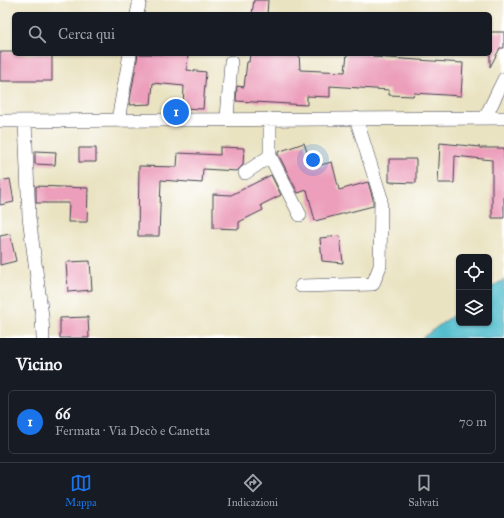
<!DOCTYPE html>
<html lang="it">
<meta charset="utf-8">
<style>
:root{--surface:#171b24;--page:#20242c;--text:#f1f3f6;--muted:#9ea1a6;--line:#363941;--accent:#1a73e8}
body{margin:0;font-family:"IM FELL Great Primer",serif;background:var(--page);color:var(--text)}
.controls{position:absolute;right:12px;bottom:12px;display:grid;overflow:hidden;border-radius:6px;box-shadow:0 1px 3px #0004}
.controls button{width:36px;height:36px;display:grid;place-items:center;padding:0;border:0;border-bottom:1px solid var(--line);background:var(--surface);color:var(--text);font:20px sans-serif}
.you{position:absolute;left:313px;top:160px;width:14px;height:14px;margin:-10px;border:3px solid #fff;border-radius:50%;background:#1a73e8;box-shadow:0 0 0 6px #1a73e833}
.badge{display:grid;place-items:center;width:26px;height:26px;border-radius:50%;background:var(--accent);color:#fff;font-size:13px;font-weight:700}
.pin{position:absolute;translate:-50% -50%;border:2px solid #fff;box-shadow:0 1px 4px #0006}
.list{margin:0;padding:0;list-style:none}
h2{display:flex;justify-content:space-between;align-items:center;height:52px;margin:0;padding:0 16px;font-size:17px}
h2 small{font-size:13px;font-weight:400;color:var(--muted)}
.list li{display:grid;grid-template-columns:26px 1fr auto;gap:12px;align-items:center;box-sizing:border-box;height:64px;margin:0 8px 8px;padding:0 8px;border:1px solid var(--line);border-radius:6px}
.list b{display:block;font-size:15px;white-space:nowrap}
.list p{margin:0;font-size:13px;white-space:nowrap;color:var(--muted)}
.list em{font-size:13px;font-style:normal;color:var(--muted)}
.icon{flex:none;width:22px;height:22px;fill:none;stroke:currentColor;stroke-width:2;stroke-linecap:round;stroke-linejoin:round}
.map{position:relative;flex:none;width:504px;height:338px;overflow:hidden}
.search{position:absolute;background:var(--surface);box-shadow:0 1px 3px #0004;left:12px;right:12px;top:12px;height:44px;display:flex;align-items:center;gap:10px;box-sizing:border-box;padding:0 14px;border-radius:6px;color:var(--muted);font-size:15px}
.sheet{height:124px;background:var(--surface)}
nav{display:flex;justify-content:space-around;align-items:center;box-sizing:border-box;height:56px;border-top:1px solid var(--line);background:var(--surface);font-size:11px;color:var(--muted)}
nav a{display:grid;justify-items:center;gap:2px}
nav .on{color:var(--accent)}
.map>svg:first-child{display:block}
</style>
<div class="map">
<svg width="504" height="338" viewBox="0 0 504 338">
<rect width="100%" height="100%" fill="#fff"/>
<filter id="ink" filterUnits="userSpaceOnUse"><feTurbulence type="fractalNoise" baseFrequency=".025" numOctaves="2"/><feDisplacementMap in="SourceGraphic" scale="8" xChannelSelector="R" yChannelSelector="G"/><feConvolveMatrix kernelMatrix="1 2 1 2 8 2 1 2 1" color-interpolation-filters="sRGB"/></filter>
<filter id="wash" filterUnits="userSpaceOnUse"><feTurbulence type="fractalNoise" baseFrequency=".012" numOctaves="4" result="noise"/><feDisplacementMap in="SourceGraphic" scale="16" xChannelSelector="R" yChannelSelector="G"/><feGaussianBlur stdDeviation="0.9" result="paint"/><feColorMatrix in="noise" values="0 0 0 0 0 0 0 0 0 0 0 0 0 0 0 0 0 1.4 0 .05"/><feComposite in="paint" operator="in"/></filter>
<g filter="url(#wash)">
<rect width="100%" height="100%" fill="#eae3c2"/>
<path fill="#52becd" stroke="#3a7084" d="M504 280V338H422L459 311V323H489V288Z"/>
<g id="blocks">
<path fill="#ec9eba" d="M254 0H268L267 14H252Z
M490 32H504V48H500L490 67Z
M0 52H14V54H52V81H0Z
M138 54H188L187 70 206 72 203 109 183 108 184 86 153 83 151 104 129 105Z
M250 54H299L300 70 345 72 347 54H374L373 57 463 63 461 96 414 93 413 96 389 95V90L330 86V97L307 96V105L236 101 237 86 244 87 247 62H249Z
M304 143 312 167 332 162 339 190 368 182 373 199V206L315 221 307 190 298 193 278 154V152Z
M440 143 480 147V148H504V218H492V160L455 156 454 183H438Z
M220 147 244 148 243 165 237 171 203 169 202 183 161 180 159 236H138L139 166 177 167 178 153 220 155Z
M79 148H96V162H79Z
M35 151 56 152 55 165 35 164Z
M389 159H416V183L389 182Z
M271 175 281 195 261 205 263 210 239 222V229L213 228V194L231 195Z
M10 179 14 202 0 205V181Z
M36 186 88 188 87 222H68L69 203H36Z
M10 234 16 261 0 265V236Z
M340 236 343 263 322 261 320 238Z
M90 261 92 290 68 292 66 262Z
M88 317 89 338H60V318Z"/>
</g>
</g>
<g filter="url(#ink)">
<use href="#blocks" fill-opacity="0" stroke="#403f4f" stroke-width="1"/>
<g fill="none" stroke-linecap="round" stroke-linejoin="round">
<g stroke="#403f4f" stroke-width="14">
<path id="minor" d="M137 14 140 0
M485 118 504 79
M227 119 231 62
M270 119V156L300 215
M118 120 130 54
M0 121 504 118
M25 121 29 217 42 316 43 338
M245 173 270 156
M301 286 373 284 380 266 381 198 356 118"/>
</g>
<use href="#minor" stroke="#fff" stroke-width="13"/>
</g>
</g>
</svg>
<div class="controls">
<button><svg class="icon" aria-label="locate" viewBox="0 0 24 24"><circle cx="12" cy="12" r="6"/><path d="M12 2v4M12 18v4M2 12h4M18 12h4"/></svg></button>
<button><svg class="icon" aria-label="layers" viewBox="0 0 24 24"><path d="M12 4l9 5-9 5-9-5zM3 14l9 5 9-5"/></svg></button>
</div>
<div class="you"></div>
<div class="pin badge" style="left:176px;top:112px">1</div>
<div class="search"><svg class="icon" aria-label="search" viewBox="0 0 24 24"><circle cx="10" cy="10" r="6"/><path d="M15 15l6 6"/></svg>Cerca qui</div>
</div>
<section class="sheet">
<h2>Vicino<small></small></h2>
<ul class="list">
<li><span class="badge">1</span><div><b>66</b><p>Fermata · Via Decò e Canetta</p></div><em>70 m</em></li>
</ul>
</section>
<nav>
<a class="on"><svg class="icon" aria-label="map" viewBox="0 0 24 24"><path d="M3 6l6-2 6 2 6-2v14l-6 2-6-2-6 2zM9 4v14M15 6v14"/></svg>Mappa</a>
<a><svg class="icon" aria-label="directions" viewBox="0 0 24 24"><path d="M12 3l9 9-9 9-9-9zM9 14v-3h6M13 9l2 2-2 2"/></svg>Indicazioni</a>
<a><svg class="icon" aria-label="saved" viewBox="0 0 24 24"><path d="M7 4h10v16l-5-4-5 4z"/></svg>Salvati</a>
</nav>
